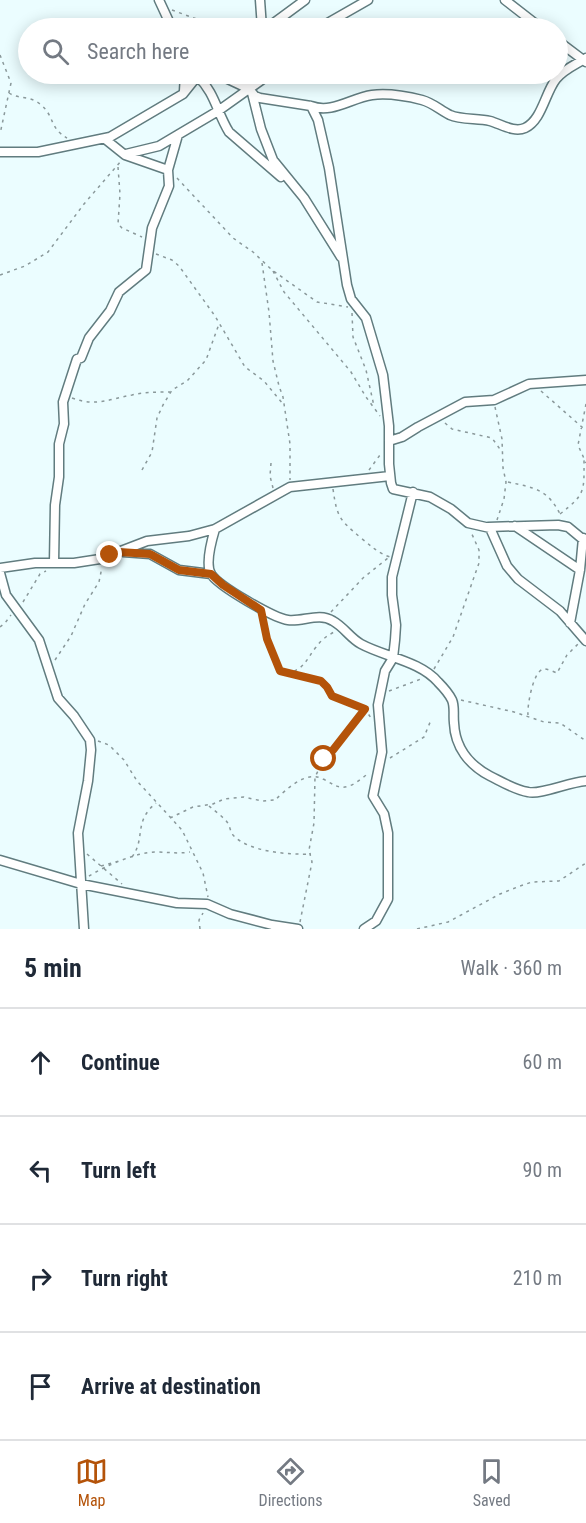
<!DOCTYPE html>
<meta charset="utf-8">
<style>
:root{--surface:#fff;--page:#f6f6f7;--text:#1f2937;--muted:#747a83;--line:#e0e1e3;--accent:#b45309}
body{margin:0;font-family:"Roboto Condensed",sans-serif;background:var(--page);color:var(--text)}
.stop{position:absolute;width:18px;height:18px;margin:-14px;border:4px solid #b45309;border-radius:50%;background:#fff}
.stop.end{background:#b45309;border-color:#fff;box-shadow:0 2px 6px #0008}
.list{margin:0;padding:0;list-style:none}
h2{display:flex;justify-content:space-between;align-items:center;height:78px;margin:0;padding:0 24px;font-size:26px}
h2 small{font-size:20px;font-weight:400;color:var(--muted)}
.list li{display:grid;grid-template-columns:39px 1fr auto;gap:18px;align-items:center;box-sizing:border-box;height:108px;padding:0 24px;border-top:2px solid var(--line)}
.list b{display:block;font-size:22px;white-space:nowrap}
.list em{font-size:20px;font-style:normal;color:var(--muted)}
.icon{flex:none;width:33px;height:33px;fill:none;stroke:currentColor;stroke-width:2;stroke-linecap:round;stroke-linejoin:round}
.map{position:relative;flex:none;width:586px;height:929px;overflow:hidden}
.search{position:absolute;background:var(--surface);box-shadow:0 3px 15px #0003;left:18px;right:18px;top:18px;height:66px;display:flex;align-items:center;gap:15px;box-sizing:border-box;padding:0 21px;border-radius:33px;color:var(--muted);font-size:22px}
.sheet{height:510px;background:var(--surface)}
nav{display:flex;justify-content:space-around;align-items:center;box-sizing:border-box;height:84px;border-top:2px solid var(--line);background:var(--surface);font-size:16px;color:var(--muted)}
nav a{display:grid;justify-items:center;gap:3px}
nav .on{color:var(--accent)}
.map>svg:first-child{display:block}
</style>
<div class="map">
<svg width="586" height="929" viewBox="0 0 586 929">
<rect width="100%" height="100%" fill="#ebfdff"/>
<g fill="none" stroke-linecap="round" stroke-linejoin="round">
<g stroke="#617c7f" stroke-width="11">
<path id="minor" d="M159 0 172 28
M260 0 262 28
M505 0 541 28
M267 28 305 0
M319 28 368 0
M558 41 586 62
M217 74 249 89 255 96 260 98 311 106 318 120 329 168 347 285 351 299 366 318 383 375 389 426V464L391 483 393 489 430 497 451 509 468 523 490 528 507 566 518 579 560 611 586 641
M197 76C215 92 217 113 229 132L281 177
M184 91 185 74
M252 93 261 129 273 160 304 198 341 257
M311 106C332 114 351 98 372 95 387 93 406 96 422 100 433 103 440 110 450 115 461 120 478 118 490 121 501 124 514 133 525 128 542 120 545 93 556 79 564 69 575 65 586 58
M0 152H38L110 137 183 94 199 74
M126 154 159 146 218 111 270 74
M168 170 178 135
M389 441 402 437 418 427 465 402 494 400 529 384 586 380
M515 526 580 570
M488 527 558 525 568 527 586 542
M215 529C212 539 205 564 211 574 218 586 274 618 288 620 303 622 319 612 333 621 344 627 350 638 361 644 385 657 420 661 438 682 443 687 449 694 452 700 455 707 453 715 454 723 455 747 469 765 490 776 502 782 515 790 528 792 541 795 569 782 586 781
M123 552 150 554 179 570 211 574
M54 563 55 505 59 477V444L64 424 63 402 77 359 81 358 89 338 110 311 119 292 146 270 152 228 169 186 168 170 125 155 105 139
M0 568 35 563H74L100 559 147 541 189 536 215 529 290 487 390 476
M0 573 6 595 39 640 58 698 74 716 90 740 91 750 88 781 78 833 84 929
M570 623 580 570 583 538
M0 860 81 884 177 903 207 904 230 914 272 925 298 929
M364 929 376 921 388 899V833L384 814 373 796 382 752 378 705 385 671 393 658 395 640 396 625 392 595V577L413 492"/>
</g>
<path stroke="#8a989a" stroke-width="1.5" stroke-dasharray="3 4.5" stroke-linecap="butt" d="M172 10 221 28
M0 55 11 83 0 134
M9 93C18 99 31 96 40 104 55 116 49 128 67 138
M118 167 120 194 118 224 122 228 142 237
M177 178 233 238 253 252 272 270 317 302 348 307
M156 254 172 260 179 266 215 316 245 367 264 381 283 404
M262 263 269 312 273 361 279 386 283 397 290 444V480
M273 271 284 292 351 372 366 397 380 416
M0 275 25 266 48 252 84 204 121 161
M352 313 353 337 366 370 374 406
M541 391 583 428
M72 398C97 407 109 399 132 395 145 392 157 392 170 392
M586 404 578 445 586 463
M495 407 502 439 503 468 506 482 504 499 497 520
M445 423 452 429 492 438 502 452
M271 463 270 476 273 488
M142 470 152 452 157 418 163 405 172 390 187 381 206 360 219 324
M369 470 380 455
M508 482C535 488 548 489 561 516
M333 489C337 518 340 520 361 538 371 546 378 553 390 557
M560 514C586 494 584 491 584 459
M23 602 40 574 46 571
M331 612 363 578 388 558
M263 620 270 649 280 671 321 681 327 687 331 696 365 709 371 718
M0 627 5 623 11 615
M55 660 71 636 85 604 99 582 102 567
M434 669 453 637 479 563V550L471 532
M287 673C304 670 306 660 316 647 321 640 328 635 336 631
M389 691 421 679
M461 700 514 712 544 722 560 723 586 741
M528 715C527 706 533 672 543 669 546 668 554 672 557 673L567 655 578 644
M98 741 109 745 124 760 137 781 182 830 203 873 208 897
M390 758 424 737 431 720
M209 806C215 811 222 816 227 822 230 826 230 831 233 835 248 852 290 855 311 854
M170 818 193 807 213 804 224 799 244 797 262 801 275 800C286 790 305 770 323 779 332 783 338 790 349 786 356 784 363 777 369 773
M87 854 122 884
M132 857C146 838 133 822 156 803
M101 866 119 861
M89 876C105 866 137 852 156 852 168 852 177 854 190 852
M300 922 312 862 309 850 314 823 315 777 324 759 333 750 359 715 369 706
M200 929 199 920 203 913
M417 929 448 922 500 894 520 886 532 882 559 881 586 863"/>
<use href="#minor" stroke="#fff" stroke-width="8"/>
</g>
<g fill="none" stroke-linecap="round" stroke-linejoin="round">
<path stroke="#b45309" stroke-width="8" d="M110 555 119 552 150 554 179 570 211 574 223 585 261 610 267 639 280 671 321 681 327 687 332 696 365 709 333 750 324 759"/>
</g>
</svg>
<div class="stop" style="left:324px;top:759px"></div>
<div class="stop end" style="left:110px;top:555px"></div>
<div class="search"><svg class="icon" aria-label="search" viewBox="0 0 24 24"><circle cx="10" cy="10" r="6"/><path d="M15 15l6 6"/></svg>Search here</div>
</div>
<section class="sheet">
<h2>5 min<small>Walk · 360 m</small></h2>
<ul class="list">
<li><svg class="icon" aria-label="ahead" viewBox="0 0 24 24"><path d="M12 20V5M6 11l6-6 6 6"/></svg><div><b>Continue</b></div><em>60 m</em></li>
<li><svg class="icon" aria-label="left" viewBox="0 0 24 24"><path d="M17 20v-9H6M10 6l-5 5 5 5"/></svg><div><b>Turn left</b></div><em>90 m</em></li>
<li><svg class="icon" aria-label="right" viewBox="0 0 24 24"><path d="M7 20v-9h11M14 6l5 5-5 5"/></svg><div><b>Turn right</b></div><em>210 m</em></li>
<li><svg class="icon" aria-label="arrive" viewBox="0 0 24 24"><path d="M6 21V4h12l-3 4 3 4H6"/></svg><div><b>Arrive at destination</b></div></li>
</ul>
</section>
<nav>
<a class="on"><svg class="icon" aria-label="map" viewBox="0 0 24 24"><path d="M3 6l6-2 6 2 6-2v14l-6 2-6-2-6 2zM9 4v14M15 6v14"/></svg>Map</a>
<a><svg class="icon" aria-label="directions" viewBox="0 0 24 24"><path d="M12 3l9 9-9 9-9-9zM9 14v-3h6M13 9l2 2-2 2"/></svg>Directions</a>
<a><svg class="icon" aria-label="saved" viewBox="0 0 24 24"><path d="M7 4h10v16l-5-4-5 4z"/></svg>Saved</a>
</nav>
